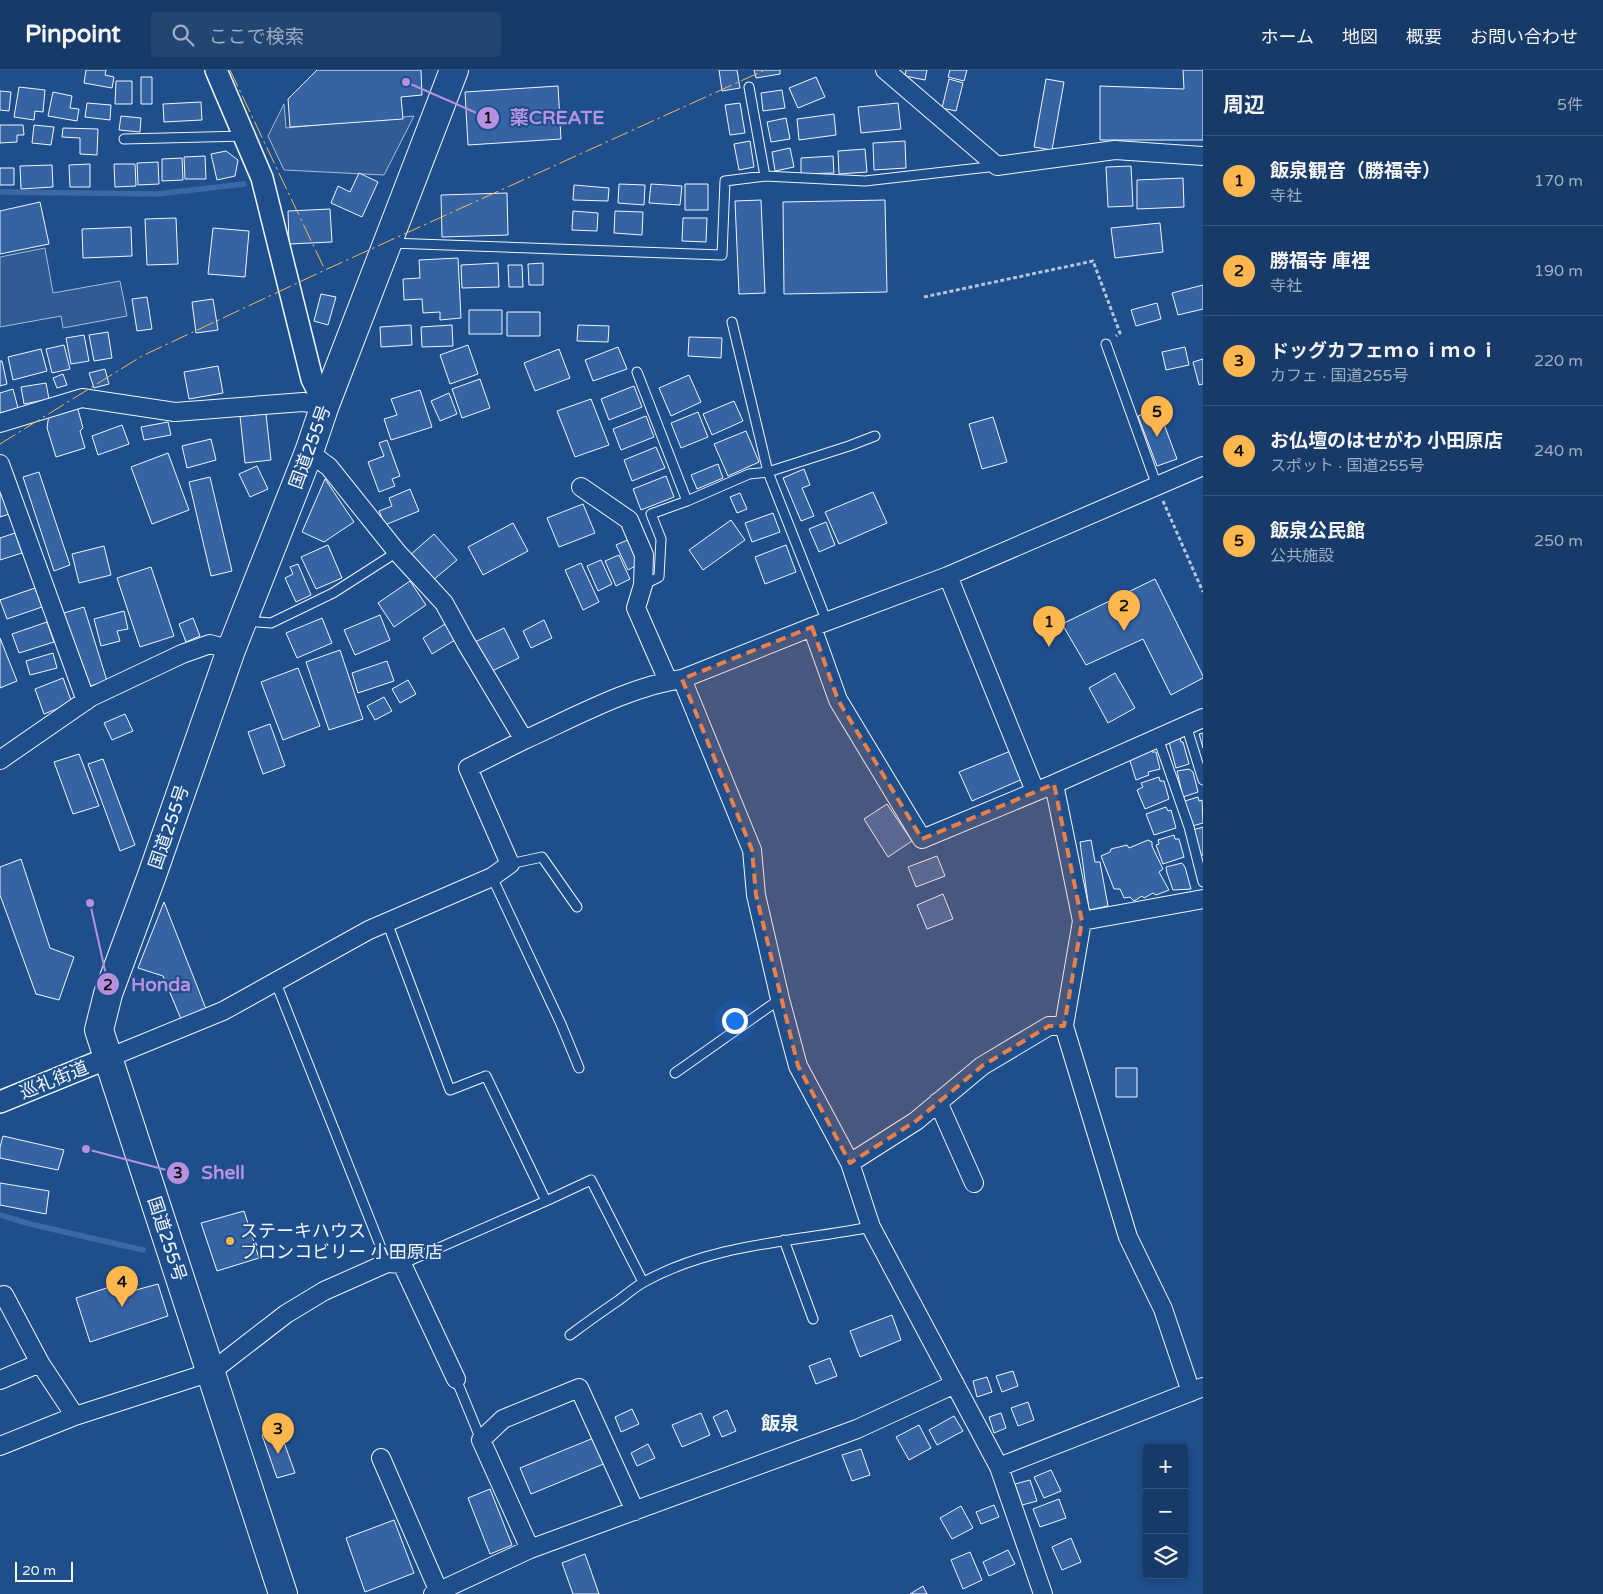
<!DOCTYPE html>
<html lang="ja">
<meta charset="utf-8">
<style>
:root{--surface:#173a69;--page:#244571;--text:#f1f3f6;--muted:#9eadc0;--line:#36547d;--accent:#ffb74d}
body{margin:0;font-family:"Varela Round","Noto Sans JP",sans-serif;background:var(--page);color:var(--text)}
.controls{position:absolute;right:15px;bottom:15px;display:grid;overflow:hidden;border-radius:5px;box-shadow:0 2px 8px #0003}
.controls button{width:45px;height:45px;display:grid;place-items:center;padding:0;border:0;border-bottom:1px solid var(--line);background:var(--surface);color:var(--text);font:25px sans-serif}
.scale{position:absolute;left:15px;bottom:12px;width:58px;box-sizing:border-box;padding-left:5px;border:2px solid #f2f6ff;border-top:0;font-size:14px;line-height:18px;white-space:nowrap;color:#f2f6ff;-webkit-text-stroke:4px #1f4e8c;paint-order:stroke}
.you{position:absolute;left:734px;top:950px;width:18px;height:18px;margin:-12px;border:4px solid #fff;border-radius:50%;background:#1a73e8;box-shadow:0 0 0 8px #1a73e833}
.badge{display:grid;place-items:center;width:32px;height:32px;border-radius:50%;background:var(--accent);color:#111;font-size:16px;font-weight:700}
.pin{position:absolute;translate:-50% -41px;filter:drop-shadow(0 1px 2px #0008)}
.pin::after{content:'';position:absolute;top:26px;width:18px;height:15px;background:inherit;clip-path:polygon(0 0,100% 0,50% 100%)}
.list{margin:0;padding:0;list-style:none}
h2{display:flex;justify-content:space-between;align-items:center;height:65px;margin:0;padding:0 20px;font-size:21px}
h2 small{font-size:16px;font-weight:400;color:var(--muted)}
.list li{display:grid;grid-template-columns:32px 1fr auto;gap:15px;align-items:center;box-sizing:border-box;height:90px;padding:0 20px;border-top:1px solid var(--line)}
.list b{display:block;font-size:19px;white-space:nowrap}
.list p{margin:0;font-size:16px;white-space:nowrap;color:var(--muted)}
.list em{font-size:16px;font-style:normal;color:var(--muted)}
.icon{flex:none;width:28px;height:28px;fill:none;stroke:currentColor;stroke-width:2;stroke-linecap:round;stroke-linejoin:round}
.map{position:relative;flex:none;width:1203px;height:1524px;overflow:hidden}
header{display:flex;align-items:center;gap:30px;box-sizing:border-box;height:70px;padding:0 25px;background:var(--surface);border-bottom:1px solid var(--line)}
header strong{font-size:24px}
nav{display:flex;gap:28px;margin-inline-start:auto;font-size:18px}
.search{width:350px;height:45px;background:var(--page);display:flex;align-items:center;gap:12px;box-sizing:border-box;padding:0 18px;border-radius:5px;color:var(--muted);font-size:19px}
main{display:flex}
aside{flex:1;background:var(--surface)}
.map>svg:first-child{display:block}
</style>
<header>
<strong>Pinpoint</strong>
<div class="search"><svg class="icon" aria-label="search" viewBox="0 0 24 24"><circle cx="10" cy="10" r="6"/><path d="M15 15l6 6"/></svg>ここで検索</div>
<nav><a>ホーム</a><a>地図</a><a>概要</a><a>お問い合わせ</a></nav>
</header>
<main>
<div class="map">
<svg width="1203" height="1524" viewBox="0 0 1203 1524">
<rect width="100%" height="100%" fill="#1f4e8c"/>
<path fill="#305b95" stroke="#a8bbd7" d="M284 34 286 58 414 46 384 105 284 100 268 66Z
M45 178 53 223 120 211 127 246 63 258 61 246 0 257V187Z"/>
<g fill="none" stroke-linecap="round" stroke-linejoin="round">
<path stroke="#3b69a3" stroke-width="5.5" d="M0 122 157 124 244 114
M0 1145 30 1154 143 1180"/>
</g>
<path fill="#3563a3" stroke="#f2f6ff" d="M86 0H106L105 5 114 7 112 18 84 13Z
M317 0H421L422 25 401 27 403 49 290 57 288 29Z
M719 0H737L740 18 722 21Z
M754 0H780V4L756 8Z
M906 0H927L925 10 905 6Z
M950 0H967L964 11 948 7Z
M1183 0H1203V70H1100V16L1184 19Z
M141 7H152V34H141Z
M816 7 825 27 798 38 789 18Z
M949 9 963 13 956 41 942 38Z
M1046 9 1064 12 1052 80 1034 77Z
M116 11H132V34H115Z
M558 16 561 69 468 75 465 22Z
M19 17 45 20 43 42 35 41 34 50 14 47Z
M782 20 785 38 763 41 761 23Z
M0 21 11 22 9 41 0 40Z
M53 22 72 26 70 38 79 39 77 51 48 46Z
M201 32 202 50 164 52 163 34Z
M87 33 111 35 110 50 85 47Z
M740 33 745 63 730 65 725 35Z
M898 33 901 59 861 63 858 37Z
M834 44 836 65 799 70 797 49Z
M121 46 141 48 140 62 119 60Z
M786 48 790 69 771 72 767 52Z
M0 55H23L24 65H17V72L0 73Z
M34 55 54 57 51 75 32 73Z
M63 58 98 59 97 85 80 84V68L62 67Z
M750 71 754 97 739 100 734 74Z
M905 71 906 98 874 100 873 73Z
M790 78 794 97 775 101 772 82Z
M865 79 867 102 839 104 838 81Z
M226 81 238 90 235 106 217 110 211 84Z
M205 86 206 109H185L184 87Z
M833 86 834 103 801 104V88Z
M182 88 183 110 162 111V89Z
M158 92 159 114 138 115 137 93Z
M90 94V117H70L69 95Z
M114 94H135L136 116 115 117Z
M52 95 53 117 21 119 20 96Z
M1131 96 1133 136 1108 137 1106 97Z
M0 98H14V115H0Z
M359 103 378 112 362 147 331 133 338 116 350 122Z
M1183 108 1184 137 1137 139V110Z
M619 114 645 115 644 135 618 133Z
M651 114 682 116 680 135 649 133Z
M685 114H708V140H685Z
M574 115 609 118 608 131 573 130Z
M507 123 508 165 442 167 441 125Z
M761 130 765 223 739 224 735 131Z
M885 130 887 222 784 224 783 132Z
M40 132 49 174 0 184V141Z
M330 139 332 172 289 174 288 141Z
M573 141 598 143 597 161 572 160Z
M615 141 643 142 642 165 614 163Z
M176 148 178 194 147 195 145 149Z
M683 148H707L706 172 682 171Z
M1160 153 1163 182 1115 188 1111 158Z
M131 157 132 186 83 188 82 159Z
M213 158 249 161 245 207 208 204Z
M458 188 461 248 440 250V242L423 243 422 229 404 230 403 209 420 208 419 190Z
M498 193 499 217 462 218 461 195Z
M543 193V215H529L528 194Z
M508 195H522L523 217H509Z
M1203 215V239L1178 245 1172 223Z
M321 224 336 227 328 255 314 251Z
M147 227 152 259 137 261 132 229Z
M213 229 218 260 196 263 192 232Z
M1157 233 1161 249 1136 256 1131 240Z
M469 240H502V264H469Z
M507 242H540V266H507Z
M411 255 412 275 381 277 380 257Z
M452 255 453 276 422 277 421 257Z
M578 255 609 256 608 272 577 271Z
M108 262 112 288 94 291 89 265Z
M84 265 89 291 71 294 66 268Z
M689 267 722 268 721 288 688 286Z
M64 275 70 299 52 303 46 279Z
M468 275 478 304 450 314 440 285Z
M618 277 627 299 593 311 585 290Z
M1185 277 1189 295 1166 300 1162 282Z
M41 279 47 301 13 310 8 287Z
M559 279 570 308 535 321 524 293Z
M1203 289V314L1199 315 1193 292Z
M0 291H2L7 314 0 316Z
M218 296 223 323 189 329 184 302Z
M105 299 109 314 94 318 89 303Z
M63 304 67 315 57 318 53 308Z
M689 305 701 332 671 346 659 318Z
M480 309 490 338 462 348 452 319Z
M46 313 49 329 24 334 21 317Z
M634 316 642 337 609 350 601 329Z
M13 319 18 338 0 343V323Z
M420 320 432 357 391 370 384 349 397 345 391 329Z
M449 323 457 344 440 351 431 331Z
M591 329 609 375 575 387 557 341Z
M734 331 743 351 712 365 703 344Z
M77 336 83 358 80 361 85 378 56 387 47 358 49 344Z
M1158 338 1177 389 1157 396 1138 346Z
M698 342 708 367 681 378 671 353Z
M266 344 271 390 245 393 240 346Z
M646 346 654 367 621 380 613 359Z
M993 347 1007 392 982 399 969 354Z
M168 352 171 365 144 370 141 357Z
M122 355 129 374 98 385 92 366Z
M746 361 759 392 728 406 714 374Z
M211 369 216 390 187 398 182 376Z
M387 370 400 406 392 409 395 416 379 422 368 392 384 386 379 373Z
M656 377 665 398 632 411 624 390Z
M168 383 189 440 152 454 131 397Z
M718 394 723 408 697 419 691 405Z
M257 396 268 419 250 427 239 404Z
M804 399 810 415 802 418 814 446 801 451 783 408Z
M39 402 70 495 54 501 23 407Z
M666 406 674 427 641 440 633 419Z
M210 407 232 501 211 506 189 412Z
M325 409 354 452 324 472 302 462Z
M410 419 419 441 385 455 379 441 392 436 389 428Z
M873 422 887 453 839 474 825 442Z
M740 423 747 439 737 443 730 427Z
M2 424 9 444 0 447V425Z
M583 434 595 463 559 477 547 448Z
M773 443 780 462 752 472 745 453Z
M731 450 745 470 703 500 689 480Z
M826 452 835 475 819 482 809 459Z
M513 453 528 481 483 505 468 477Z
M15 463 22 483 0 490V468Z
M434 464 457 490 432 511 410 485Z
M630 469 641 493 628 500 616 475Z
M328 475 342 508 316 519 301 487Z
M786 475 796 502 765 514 755 487Z
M104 476 111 505 79 513 72 484Z
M619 485 630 509 616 516 605 491Z
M601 490 612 514 598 521 587 496Z
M581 493 599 532 583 540 565 500Z
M298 494 311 525 296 532 285 508 293 504 290 497Z
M151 497 174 566 140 577 117 508Z
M1155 509 1203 606V608L1171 625 1143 569 1086 595 1062 554Z
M410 511 426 535 394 557 378 533Z
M35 518 42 537 7 549 0 530Z
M84 537 107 611 87 617 64 543Z
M124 541 128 559 117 561 120 571 101 576 94 549Z
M380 545 390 570 355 585 344 560Z
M193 548 200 566 186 572 179 554Z
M322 548 332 573 297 588 286 563Z
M544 550 552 568 531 578 523 561Z
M47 552 54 572 19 583 12 564Z
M445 554 455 570 432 584 423 568Z
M504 558 519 588 490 602 475 572Z
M0 568 17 611 0 618Z
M340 580 363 649 329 660 306 592Z
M53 583 57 598 30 605 26 591Z
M387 591 394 611 358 623 352 603Z
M298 598 320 656 283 670 261 612Z
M1115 603 1135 638 1108 653 1089 618Z
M63 608 72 633 44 644 35 619Z
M408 610 416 624 400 633 392 619Z
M384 627 392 641 375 650 367 636Z
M125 644 133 661 112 670 104 653Z
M270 654 285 696 263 704 248 662Z
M1203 663V678L1199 664Z
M1180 668 1181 672H1183L1189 694 1176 698 1169 672Z
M1150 678 1152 682H1156L1160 699 1148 702 1149 705 1136 710 1130 691 1134 688 1133 685Z
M1013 680 1025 708 972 731 959 702Z
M79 684 99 736 73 744 54 692Z
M103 689 135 775 120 781 88 694Z
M1189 699 1193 702 1198 722 1183 727 1177 701Z
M1159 707 1160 711H1164L1169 729 1145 739 1137 720 1143 717 1141 713Z
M1198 727 1199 731 1202 730 1203 753 1189 757 1185 731Z
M887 734 912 771 888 787 864 749Z
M1166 737 1168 741 1171 740 1176 758 1154 765 1146 744Z
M1203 757V785L1199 786 1193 760Z
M1174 765 1175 769H1179L1184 787 1163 794 1156 775 1159 774 1158 770Z
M1091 770 1095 792H1100L1108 836 1089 840 1080 772Z
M1148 770 1152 772V776L1163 799 1159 802 1169 820 1156 825 1153 823 1144 828 1142 826 1134 831 1130 827 1124 828 1120 819H1114L1101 786 1110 782 1111 779 1127 775 1129 778Z
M937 786 945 806 916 817 908 797Z
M21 789 50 878 74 887 59 930 36 924 0 825V797Z
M1182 793 1185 797 1191 819 1173 820 1167 803 1166 797Z
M943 824 953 849 927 859 917 835Z
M164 832 206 939 181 949 163 906 138 898Z
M1116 998H1137V1027H1116Z
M3 1066 64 1080 58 1100 0 1088V1077Z
M0 1113 49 1121 46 1144 0 1135Z
M244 1141 259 1188 217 1201 201 1153Z
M122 1213 125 1223 158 1214 168 1246 90 1272 76 1228Z
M892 1245 901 1270 860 1287 850 1261Z
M830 1288 837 1306 816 1314 809 1296Z
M1013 1301 1018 1316 1002 1322 996 1306Z
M987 1307 992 1322 977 1327 973 1311Z
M1028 1332 1034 1350 1018 1356 1011 1338Z
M632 1339 639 1354 621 1362 615 1347Z
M727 1340 736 1361 722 1367 713 1347Z
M701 1343 710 1365 682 1377 672 1355Z
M1001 1343 1006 1358 994 1363 989 1347Z
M954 1346 963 1361 937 1375 929 1360Z
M919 1355 931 1378 909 1390 896 1367Z
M279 1358 295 1403 277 1408 262 1365Z
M596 1367 606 1393 531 1424 520 1398Z
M648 1374 655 1388 637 1396 631 1383Z
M861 1379 870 1405 852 1411 842 1385Z
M1051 1400 1061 1421 1044 1428 1034 1407Z
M1030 1410 1037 1431 1022 1435 1015 1414Z
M490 1419 512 1475 490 1484 468 1428Z
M1059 1429 1066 1448 1040 1457 1033 1439Z
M994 1435 999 1447 981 1454 976 1442Z
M961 1436 973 1458 952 1469 940 1448Z
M394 1450 414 1503 365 1522 346 1468Z
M1071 1468 1081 1492 1062 1500 1052 1477Z
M1008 1480 1015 1494 989 1506 983 1492Z
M970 1482 982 1510 963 1519 951 1490Z
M585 1484 599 1524H573L562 1493Z
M923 1516 927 1524H910Z"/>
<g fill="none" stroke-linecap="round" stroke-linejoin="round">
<g stroke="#f2f6ff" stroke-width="11">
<path id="service" d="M749 17 765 106
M124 69 245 66
M390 173 722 185 725 111 765 106 865 111 997 96
M732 252 768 402 827 552
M1106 274 1157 416
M637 302 687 431
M643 515 659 507 661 469 651 444 687 431 749 404 768 402 849 376 875 366
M246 551 271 553 333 523 397 482
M1186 655 1203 710
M1158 668 1189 757 1203 812
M510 794 542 787 577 837
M492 807 561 954 579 998
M387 852 450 1020 486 1006 546 1131
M276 913 387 1193
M675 1003 780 929
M784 1170 813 1249
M402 1194 546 1131 591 1110 643 1212
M570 1265C586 1253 603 1241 619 1230 627 1224 635 1217 644 1212 714 1173 794 1172 871 1157
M456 1309 481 1370"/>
</g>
<g stroke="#f2f6ff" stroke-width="20">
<path id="minor" d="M885 0 997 96 1115 80 1203 86
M0 353 82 328 175 342 303 332 325 335
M309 382 329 397 397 482 444 533 466 573 524 670C571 649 630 616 682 609
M0 394 86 631
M581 417 629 450 644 485 643 515 636 538 668 611
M948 506 1035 721
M812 557 838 630 922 769 1054 714 1082 851 1064 956 1128 1167 1163 1239 1191 1322
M0 690 91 627 182 584 210 574 231 580
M1054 714 1203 648
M1082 851 1203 829
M108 988 223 941 369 860 492 807 510 794 468 698 524 670
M938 1032 974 1113
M850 1093 916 1051 982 996 1049 956H1064
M0 1227 4 1225 40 1293 75 1346
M0 1310 40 1293
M0 1376 75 1346 211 1302 286 1244 324 1221 387 1193 402 1194 456 1309
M381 1388 439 1522
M999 1397 1203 1317
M530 1479 481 1370 503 1349 579 1318 635 1441
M433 1524 530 1479 857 1359 955 1314
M1043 1524 999 1397 871 1157 850 1093 798 996 780 929 756 825 752 780 682 609 812 557 948 506 1203 396"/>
</g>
<g stroke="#f2f6ff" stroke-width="24">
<path id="tertiary" d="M216 0 262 108 312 309 325 335
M0 1032 108 988"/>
</g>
<g stroke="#f2f6ff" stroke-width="30">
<path id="trunk" d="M283 1524 99 960 108 924 151 808 231 580 309 382 325 335 454 0"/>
</g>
<path stroke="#b3c4dc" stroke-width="3" stroke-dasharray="4 2.5" stroke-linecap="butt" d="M924 227 1093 191 1120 263 1116 266
M1163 431 1203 522"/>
<use href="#service" stroke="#1f4e8c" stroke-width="9"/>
<use href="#minor" stroke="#1f4e8c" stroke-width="18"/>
<use href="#tertiary" stroke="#1f4e8c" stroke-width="21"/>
<use href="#trunk" stroke="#1f4e8c" stroke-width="28"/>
<path stroke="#ffb74d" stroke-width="1" stroke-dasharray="18 4 2.5 4" stroke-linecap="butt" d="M230 0 325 200
M0 374 142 286 325 200 765 0"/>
</g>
<path fill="#ea8049" fill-opacity="0.2" stroke="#ea8049" stroke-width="4" stroke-dasharray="10 6" stroke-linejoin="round" d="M812 557 838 630 922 769 1054 714 1082 851 1064 956H1049L982 996 916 1051 850 1093 798 996 756 825 752 780 682 609Z"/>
<circle fill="#ffb74d" stroke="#1f4e8c" stroke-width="2" cx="230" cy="1171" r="5"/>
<g text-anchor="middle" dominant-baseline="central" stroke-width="4" stroke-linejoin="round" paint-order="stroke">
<g font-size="18" fill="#f2f6ff" stroke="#1f4e8c">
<text transform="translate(310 377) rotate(-70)">国道255号</text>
<text transform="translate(169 757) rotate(-71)">国道255号</text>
<text transform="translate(54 1010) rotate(-22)">巡礼街道</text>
<text transform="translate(167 1169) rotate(72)">国道255号</text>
</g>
<g font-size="18" fill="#f2f6ff" stroke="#1f4e8c" text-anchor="start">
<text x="240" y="1161">ステーキハウス<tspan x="240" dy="21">ブロンコビリー 小田原店</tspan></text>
</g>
<g font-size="19" font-weight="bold" fill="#f2f6ff" stroke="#1f4e8c">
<text x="780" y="1354">飯泉</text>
</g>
</g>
<path fill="none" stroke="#b691df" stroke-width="2" d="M406 12L488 48M90 833L108 914M86 1079L178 1103"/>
<g fill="#b691df" stroke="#1f4e8c" stroke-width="2">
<circle cx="406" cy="12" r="5"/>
<circle cx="90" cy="833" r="5"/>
<circle cx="86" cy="1079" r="5"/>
<circle cx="488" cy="48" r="12"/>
<circle cx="108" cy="914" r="12"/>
<circle cx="178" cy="1103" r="12"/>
</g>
<g font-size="15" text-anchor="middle" font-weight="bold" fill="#111">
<text x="488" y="53">1</text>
<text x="108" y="920">2</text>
<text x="178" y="1108">3</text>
</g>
<g font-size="19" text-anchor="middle" font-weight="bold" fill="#b691df" stroke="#1f4e8c" stroke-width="4" stroke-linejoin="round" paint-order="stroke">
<text x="557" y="54">薬CREATE</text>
<text x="161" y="921">Honda</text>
<text x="223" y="1109">Shell</text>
</g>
</svg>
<div class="controls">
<button>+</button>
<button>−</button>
<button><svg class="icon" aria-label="layers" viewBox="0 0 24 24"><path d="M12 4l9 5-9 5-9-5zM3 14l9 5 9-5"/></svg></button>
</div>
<div class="scale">20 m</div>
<div class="you"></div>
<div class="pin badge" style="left:1049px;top:577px">1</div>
<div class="pin badge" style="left:1124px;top:561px">2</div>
<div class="pin badge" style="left:278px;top:1384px">3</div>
<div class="pin badge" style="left:122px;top:1237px">4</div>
<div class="pin badge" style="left:1157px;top:367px">5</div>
</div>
<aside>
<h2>周辺<small>5件</small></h2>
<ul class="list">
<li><span class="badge">1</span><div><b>飯泉観音（勝福寺）</b><p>寺社</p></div><em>170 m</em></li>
<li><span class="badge">2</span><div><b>勝福寺 庫裡</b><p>寺社</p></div><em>190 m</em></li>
<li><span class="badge">3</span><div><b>ドッグカフェｍｏｉｍｏｉ</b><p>カフェ · 国道255号</p></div><em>220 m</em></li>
<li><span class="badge">4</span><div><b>お仏壇のはせがわ 小田原店</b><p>スポット · 国道255号</p></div><em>240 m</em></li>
<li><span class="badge">5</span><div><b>飯泉公民館</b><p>公共施設</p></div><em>250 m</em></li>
</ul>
</aside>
</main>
